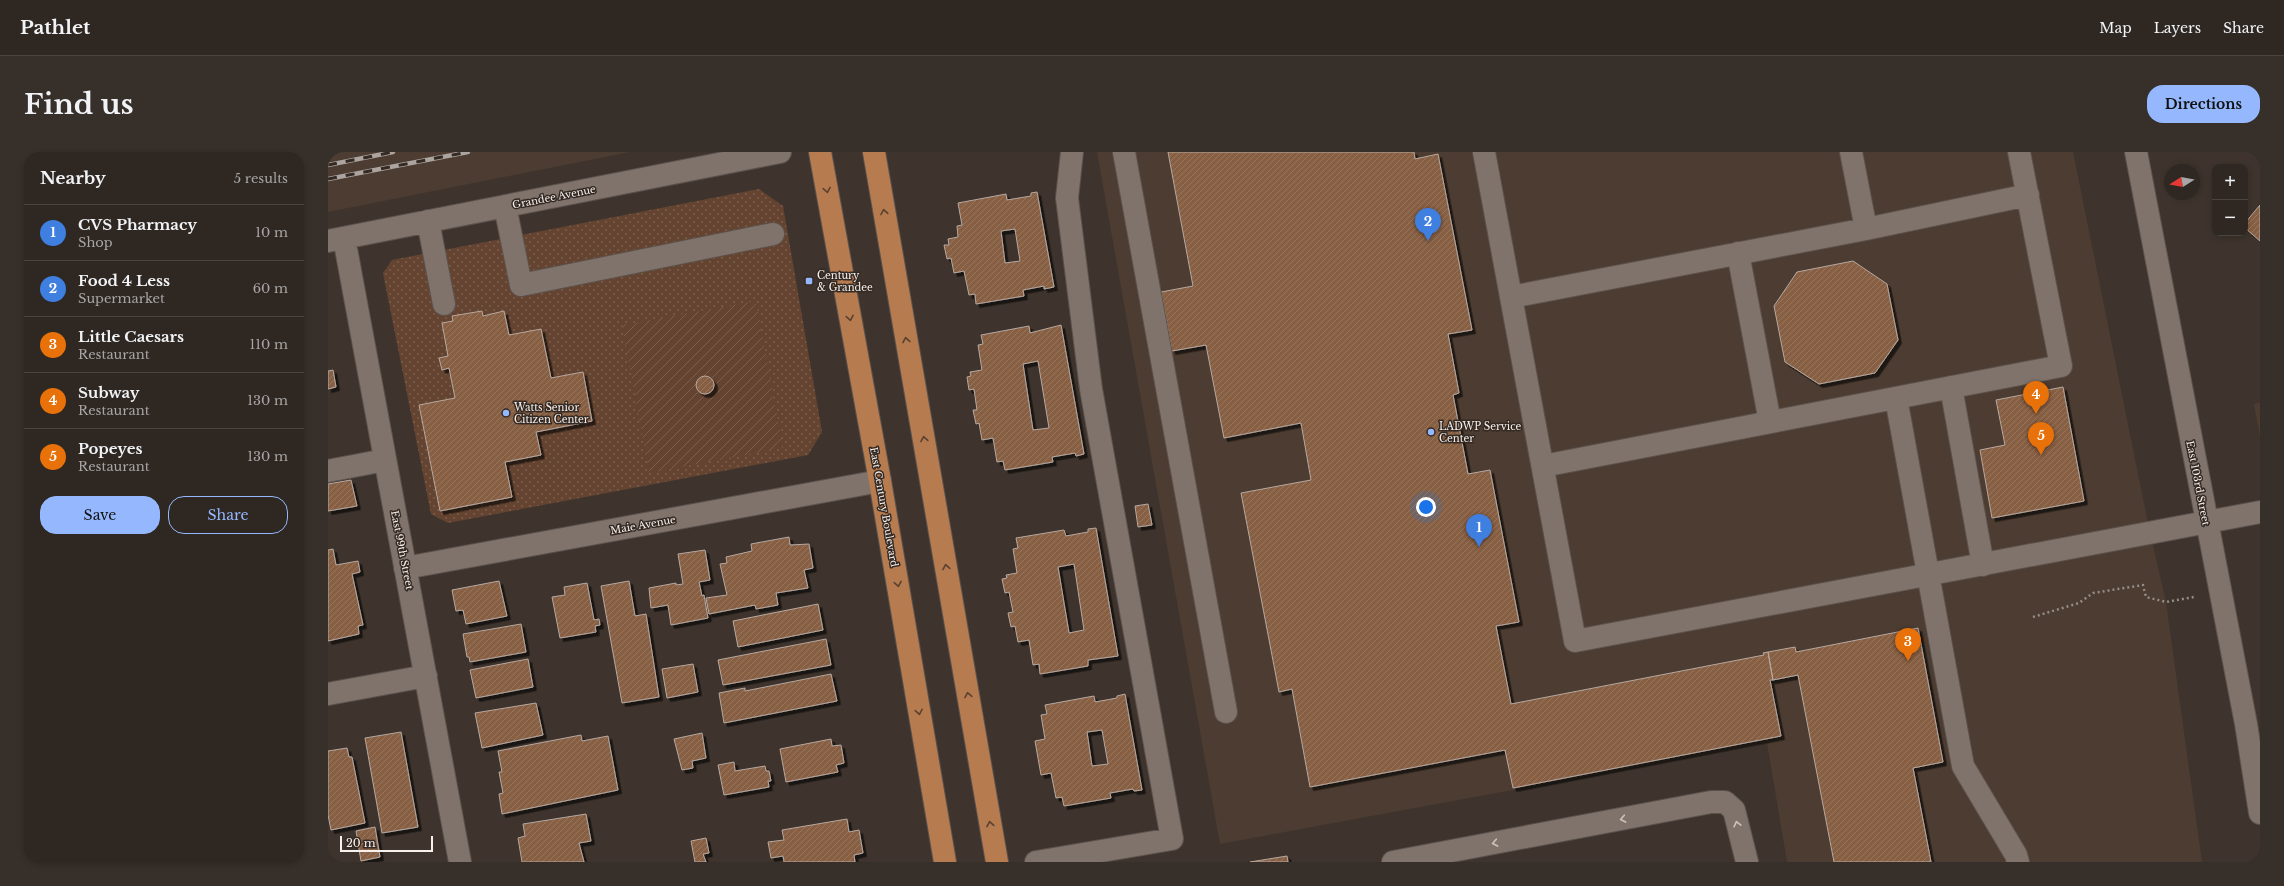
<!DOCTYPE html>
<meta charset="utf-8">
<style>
:root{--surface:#2e2722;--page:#362f2a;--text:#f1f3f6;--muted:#a7a5a5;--line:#494440;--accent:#94b7fd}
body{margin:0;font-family:"Libre Baskerville",serif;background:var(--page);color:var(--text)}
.controls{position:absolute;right:12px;top:12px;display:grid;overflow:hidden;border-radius:8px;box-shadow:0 2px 6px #0003}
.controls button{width:36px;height:36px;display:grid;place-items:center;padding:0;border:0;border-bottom:1px solid var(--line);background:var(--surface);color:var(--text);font:20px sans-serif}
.compass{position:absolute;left:1836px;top:12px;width:36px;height:36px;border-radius:50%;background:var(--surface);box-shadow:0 2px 6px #0003;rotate:259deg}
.scale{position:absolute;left:12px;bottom:10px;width:93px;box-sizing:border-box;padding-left:4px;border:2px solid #f7f0ec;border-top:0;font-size:11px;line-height:14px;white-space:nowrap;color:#f7f0ec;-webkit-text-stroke:3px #342a23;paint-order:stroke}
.you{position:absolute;left:1098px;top:355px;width:14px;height:14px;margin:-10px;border:3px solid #fff;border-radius:50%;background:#1a73e8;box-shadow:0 0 0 6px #1a73e833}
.badge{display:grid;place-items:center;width:26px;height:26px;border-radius:50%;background:var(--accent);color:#fff;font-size:13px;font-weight:700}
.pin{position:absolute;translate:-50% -33px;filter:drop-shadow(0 1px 2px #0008)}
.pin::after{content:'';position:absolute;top:21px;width:14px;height:12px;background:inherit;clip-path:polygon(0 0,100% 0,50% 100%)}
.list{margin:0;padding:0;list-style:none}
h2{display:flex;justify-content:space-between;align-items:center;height:52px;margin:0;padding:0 16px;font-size:17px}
h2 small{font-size:13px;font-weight:400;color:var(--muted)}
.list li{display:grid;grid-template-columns:26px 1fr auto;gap:12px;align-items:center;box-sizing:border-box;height:56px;padding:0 16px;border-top:1px solid var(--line)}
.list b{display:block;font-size:15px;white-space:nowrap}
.list p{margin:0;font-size:13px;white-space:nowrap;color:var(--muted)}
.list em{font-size:13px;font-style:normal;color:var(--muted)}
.actions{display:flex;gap:8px;padding:12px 16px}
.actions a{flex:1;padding:9px 0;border:1px solid var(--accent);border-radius:16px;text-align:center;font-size:14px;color:var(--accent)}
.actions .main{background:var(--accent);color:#111}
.map{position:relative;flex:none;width:1932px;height:710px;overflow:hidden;border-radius:16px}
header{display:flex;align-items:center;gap:24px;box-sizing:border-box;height:56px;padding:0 20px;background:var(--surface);border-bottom:1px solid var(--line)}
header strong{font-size:19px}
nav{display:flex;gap:22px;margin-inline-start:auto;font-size:14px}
.intro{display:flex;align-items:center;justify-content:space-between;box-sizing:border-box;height:96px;padding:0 24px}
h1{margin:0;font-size:28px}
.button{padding:10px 18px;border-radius:16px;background:var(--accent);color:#111;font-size:14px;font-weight:700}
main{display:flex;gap:24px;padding:0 24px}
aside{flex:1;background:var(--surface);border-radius:16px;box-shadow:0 2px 6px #0003}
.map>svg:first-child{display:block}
</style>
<header>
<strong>Pathlet</strong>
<nav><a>Map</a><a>Layers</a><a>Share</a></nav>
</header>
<div class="intro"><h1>Find us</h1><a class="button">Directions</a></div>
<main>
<aside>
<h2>Nearby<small>5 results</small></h2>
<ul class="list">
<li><span class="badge" style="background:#3f7fe0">1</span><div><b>CVS Pharmacy</b><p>Shop</p></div><em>10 m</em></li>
<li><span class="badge" style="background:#3f7fe0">2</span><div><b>Food 4 Less</b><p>Supermarket</p></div><em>60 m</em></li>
<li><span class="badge" style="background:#e8710a">3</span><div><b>Little Caesars</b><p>Restaurant</p></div><em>110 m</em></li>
<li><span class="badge" style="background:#e8710a">4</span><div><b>Subway</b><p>Restaurant</p></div><em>130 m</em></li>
<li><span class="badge" style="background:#e8710a">5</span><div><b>Popeyes</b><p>Restaurant</p></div><em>130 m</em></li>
</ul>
<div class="actions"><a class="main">Save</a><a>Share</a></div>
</aside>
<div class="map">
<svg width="1932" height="710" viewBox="0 0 1932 710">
<defs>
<pattern id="park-dots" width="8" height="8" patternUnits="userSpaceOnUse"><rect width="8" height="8" fill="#644430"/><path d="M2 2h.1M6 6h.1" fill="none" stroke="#7b5f4e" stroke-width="1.8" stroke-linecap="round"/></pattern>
<pattern id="garden-furrows" width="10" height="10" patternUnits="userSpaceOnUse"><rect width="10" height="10" fill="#644430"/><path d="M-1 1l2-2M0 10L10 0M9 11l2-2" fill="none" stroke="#7b5f4e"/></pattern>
<pattern id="building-hatch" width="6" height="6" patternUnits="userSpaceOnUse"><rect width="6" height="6" fill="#875e43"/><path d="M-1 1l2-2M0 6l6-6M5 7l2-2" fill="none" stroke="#99755e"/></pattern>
<filter id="shadow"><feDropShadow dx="3.5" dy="3.5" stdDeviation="0" flood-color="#0009"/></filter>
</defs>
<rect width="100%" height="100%" fill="#3e342d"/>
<path fill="#4c3c31" d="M0 0H302L0 60Z
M769 0H1745L1822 381 1838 450 1874 710H1459L1439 591 892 692Z
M1932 250V285L1926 252Z"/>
<path fill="url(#park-dots)" d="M431 37 455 54 494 280 480 303 120 371 103 362 55 121 64 108Z"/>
<path fill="url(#garden-furrows)" d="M428 149 455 296 321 321 294 173Z"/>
<path fill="url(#building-hatch)" stroke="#b6a9a1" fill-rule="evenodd" filter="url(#shadow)" d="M840 0H1086L1087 7 1110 2 1144 178 1120 182 1131 241 1125 243 1140 322 1162 318 1191 470 1168 474 1183 552 1436 503 1435 501 1440 500 1445 528H1442L1453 584 1185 636 1177 598 982 635 964 537 951 540 913 341 983 328 973 271 896 286 878 193 844 199 833 140 865 134Z
M709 40 726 135 716 137V134L695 138 696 144 648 152 647 142 641 143 636 119 626 121 623 106 619 107 616 93H621L620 87 630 85 629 74 634 73 630 51 678 42 679 48 703 44V41ZM687 77 692 109 677 111 673 79Z
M1932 53V89L1917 76V71Z
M1525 109 1559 132 1570 188 1547 221 1491 232 1457 210 1446 154 1469 120Z
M154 159 155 164 176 159 181 183 213 177 223 226 255 220 264 269 208 280 213 303 177 310 184 345 112 359 91 253 127 246 121 216 114 218 111 206 120 204 114 171 125 169 124 164Z
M733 173 756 302 748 304 747 301 724 305 725 310 677 318 675 309 669 310 665 286 654 288 651 271 648 272 645 258H649L646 237 641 238 639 225 643 224 642 220 654 218 650 193 655 192 653 183 701 174 702 181ZM710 209 721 276 705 278 695 212Z
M5 218 8 235 0 237V219Z
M368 233a9 9 0 1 1 18 0a9 9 0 1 1-18 0Z
M1735 235 1756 349 1664 366 1652 298 1677 293 1668 248Z
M23 328 29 354 0 359V332Z
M820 352 824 373 810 375 807 354Z
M768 376 790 504 760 508V514L712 522 711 512 705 513 701 488 690 490 687 474 683 475 680 461 685 460 681 440 677 441 674 427 679 426 678 423 689 421 685 397 690 396 688 386 736 378 738 384 760 380V377ZM746 412 756 478 741 481 730 415Z
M461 385 462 393 481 392 485 416 476 418 480 436 448 441 450 453 428 457 427 453 381 462 378 446 399 443 392 412 399 411 398 405 424 399 423 392Z
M5 397 8 413 30 409 32 420 24 422 35 473 30 474 31 482 0 489V398Z
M377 398 382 428 371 430 374 444 376 443 380 466 343 473 340 453 323 456 321 436 348 431V433L355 432 350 402Z
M171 429 179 464 138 472 135 458 128 459 124 438Z
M301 429 307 464 318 462 331 545 294 551 273 434Z
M259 431 266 468 271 467 272 473 267 474 268 480 232 486 224 445 237 443 236 435Z
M490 452 495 478 410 495 405 469Z
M193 472 198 500 142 510 141 505H139L135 482Z
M1590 476 1615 610 1585 616 1603 710H1506L1470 523 1445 528 1440 500 1467 495 1468 500Z
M498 487 503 513 395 533 390 508Z
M200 507 205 535 148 546 142 518Z
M365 512 370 540 339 546 334 517Z
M503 522 509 549 396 571 391 541 417 536V539Z
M797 542 814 638 806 639 805 637 782 641 783 646 736 654 734 645 728 646 723 621 713 623 707 589 717 587 713 563 719 562 717 553 766 544 767 550 789 546V544ZM774 578 780 612 764 614 759 580Z
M208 551 215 583 154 596 147 561Z
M73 580 90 675 54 681 37 586Z
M374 581 378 606 364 609 365 616 354 618 346 587Z
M253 583 254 589 280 584 290 638 174 662 171 642 175 641 171 620H174L170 599Z
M503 587 504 594 513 593 516 611 508 613 510 620 458 630 452 597Z
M19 596 21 605H24L37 671 3 678 0 663V599Z
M406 610 407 619 437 614 438 619H441L443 629H440L441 635 396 643 390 613Z
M258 662 263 689 251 691 256 710H194L190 686 197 684 195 672Z
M519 667 521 680 531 678 535 701 526 703 527 710H456L455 704 443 706 440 690 456 688 454 678Z
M47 675 52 705 33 709 28 679Z
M378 686 381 701 375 702 378 710H367L363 689Z
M959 704 960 710H922Z"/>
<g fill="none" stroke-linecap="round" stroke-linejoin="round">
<g stroke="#5c524d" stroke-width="24">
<path id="minor" d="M796 0 898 560
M1156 0 1247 489 1932 360
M1523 0 1538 77
M1808 0 1918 572 1932 661
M177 54 193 133 445 82
M100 69 116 152
M16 86 132 710
M0 89 452 0
M1410 101 1442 270
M1183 145 1538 77 1700 43
M1623 235 1655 413
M1568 246 1635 614 1688 703 1690 710
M1215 314 1733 214 1691 0
M0 319 57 308
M77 416 552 329
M0 542 98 524
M708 710 844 687 763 237 739 46 744 0
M1065 710 1383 650H1397L1406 658 1419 710"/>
</g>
<g stroke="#5c524d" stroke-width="24">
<path id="major" d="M492 0 552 329 617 710
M546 0 669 710"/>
</g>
<path stroke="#968d88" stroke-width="2.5" stroke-dasharray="2 3" stroke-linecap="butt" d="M1705 465 1751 451 1765 441 1815 433 1818 445 1838 450 1866 445"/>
<use href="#minor" stroke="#7f736c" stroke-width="22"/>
<use href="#major" stroke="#b77b50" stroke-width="22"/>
<g stroke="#aca49f" stroke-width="4.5">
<path id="rail" d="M0 13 65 0
M0 27 140 0"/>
</g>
<use href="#rail" stroke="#342a23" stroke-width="3" stroke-dasharray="9" stroke-linecap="butt"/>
</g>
<defs><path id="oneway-chevron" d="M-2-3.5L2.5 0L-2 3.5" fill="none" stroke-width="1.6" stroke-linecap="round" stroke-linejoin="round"/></defs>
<g stroke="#5b4230">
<use href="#oneway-chevron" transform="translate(499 38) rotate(80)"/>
<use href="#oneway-chevron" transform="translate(556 60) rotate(-100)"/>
<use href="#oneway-chevron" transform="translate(522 166) rotate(80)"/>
<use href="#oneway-chevron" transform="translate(578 188) rotate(-100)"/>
<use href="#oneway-chevron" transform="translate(596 287) rotate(-100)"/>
<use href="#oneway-chevron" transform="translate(618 415) rotate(-100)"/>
<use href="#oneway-chevron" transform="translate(570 432) rotate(80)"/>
<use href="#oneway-chevron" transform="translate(640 543) rotate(-100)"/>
<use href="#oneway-chevron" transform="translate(591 560) rotate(80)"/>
<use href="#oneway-chevron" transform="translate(662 672) rotate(-100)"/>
</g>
<g stroke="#cdc4bf">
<use href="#oneway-chevron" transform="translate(1295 667) rotate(169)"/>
<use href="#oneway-chevron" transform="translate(1409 672) rotate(-104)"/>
<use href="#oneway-chevron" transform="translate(1167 691) rotate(169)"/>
</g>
<g fill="#94b7fd" stroke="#342a23" stroke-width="1.5">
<rect x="477" y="125" width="8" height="8" rx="2"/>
<circle cx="178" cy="261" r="4"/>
<circle cx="1103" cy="280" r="4"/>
</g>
<g text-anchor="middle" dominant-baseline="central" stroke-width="3" stroke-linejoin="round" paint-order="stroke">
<g font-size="10" fill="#f7f0ec" stroke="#342a23">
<text transform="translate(226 45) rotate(-11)">Grandee Avenue</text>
<text transform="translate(1870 331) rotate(79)">East 103rd Street</text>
<text transform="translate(556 355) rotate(80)">East Century Boulevard</text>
<text transform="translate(315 373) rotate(-10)">Maie Avenue</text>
<text transform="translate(74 398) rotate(79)">East 99th Street</text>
</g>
<g font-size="10" fill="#f7f0ec" stroke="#342a23" text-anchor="start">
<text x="489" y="123">Century<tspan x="489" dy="12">&amp; Grandee</tspan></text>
<text x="186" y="255">Watts Senior<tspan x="186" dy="12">Citizen Center</tspan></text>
<text x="1111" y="274">LADWP Service<tspan x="1111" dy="12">Center</tspan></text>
</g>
</g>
</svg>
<div class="controls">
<button>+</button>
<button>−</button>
</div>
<svg class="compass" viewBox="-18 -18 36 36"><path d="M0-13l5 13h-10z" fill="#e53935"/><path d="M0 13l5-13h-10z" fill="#a7a5a5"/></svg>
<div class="scale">20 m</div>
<div class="you"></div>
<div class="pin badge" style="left:1151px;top:395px;background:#3f7fe0">1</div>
<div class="pin badge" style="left:1100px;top:89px;background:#3f7fe0">2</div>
<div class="pin badge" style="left:1580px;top:509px;background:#e8710a">3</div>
<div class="pin badge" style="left:1708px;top:262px;background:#e8710a">4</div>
<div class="pin badge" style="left:1713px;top:303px;background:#e8710a">5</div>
</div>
</main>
